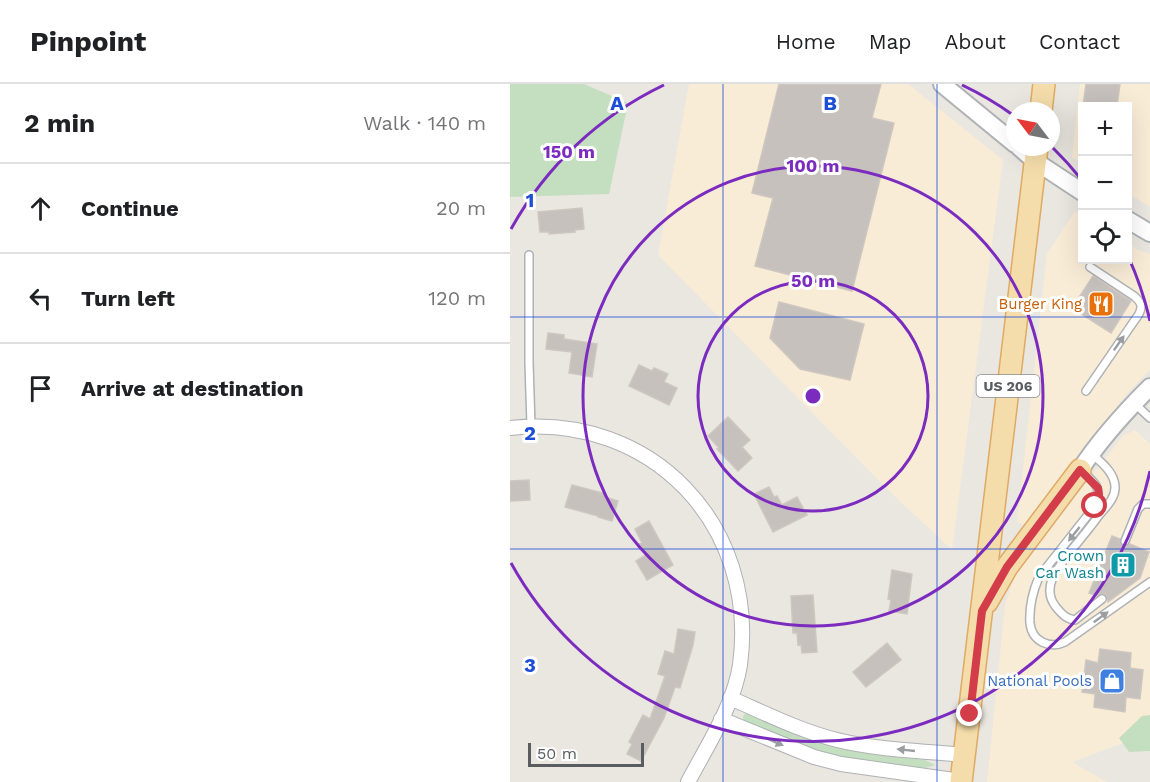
<!DOCTYPE html>
<meta charset="utf-8">
<style>
:root{--surface:#fff;--page:#f6f6f6;--text:#202124;--muted:#757577;--line:#e0e0e0}
body{margin:0;font-family:"Work Sans",sans-serif;background:var(--page);color:var(--text)}
.controls{position:absolute;right:18px;top:18px;display:grid;overflow:hidden;border-radius:0px;box-shadow:0 6px 24px #0002}
.controls button{width:54px;height:54px;display:grid;place-items:center;padding:0;border:0;border-bottom:2px solid var(--line);background:var(--surface);color:var(--text);font:30px sans-serif}
.compass{position:absolute;left:496px;top:18px;width:54px;height:54px;border-radius:50%;background:var(--surface);box-shadow:0 6px 24px #0002;rotate:302deg}
.scale{position:absolute;left:18px;bottom:15px;width:116px;box-sizing:border-box;padding-left:6px;border:3px solid #595d60;border-top:0;font-size:16px;line-height:21px;white-space:nowrap;color:#595d60;-webkit-text-stroke:4px #fff;paint-order:stroke}
.stop{position:absolute;width:18px;height:18px;margin:-14px;border:4px solid #d33d49;border-radius:50%;background:#fff}
.stop.end{background:#d33d49;border-color:#fff;box-shadow:0 2px 6px #0008}
.list{margin:0;padding:0;list-style:none}
h2{display:flex;justify-content:space-between;align-items:center;height:78px;margin:0;padding:0 24px;font-size:26px}
h2 small{font-size:20px;font-weight:400;color:var(--muted)}
.list li{display:grid;grid-template-columns:39px 1fr auto;gap:18px;align-items:center;box-sizing:border-box;height:90px;padding:0 24px;border-top:2px solid var(--line)}
.list b{display:block;font-size:22px;white-space:nowrap}
.list em{font-size:20px;font-style:normal;color:var(--muted)}
.icon{flex:none;width:33px;height:33px;fill:none;stroke:currentColor;stroke-width:2;stroke-linecap:round;stroke-linejoin:round}
.map{position:relative;flex:none;width:640px;height:698px;overflow:hidden}
header{display:flex;align-items:center;gap:36px;box-sizing:border-box;height:84px;padding:0 30px;background:var(--surface);border-bottom:2px solid var(--line)}
header strong{font-size:28px}
nav{display:flex;gap:33px;margin-inline-start:auto;font-size:21px}
main{display:flex}
aside{flex:1;background:var(--surface)}
.map>svg:first-child{display:block}
</style>
<header>
<strong>Pinpoint</strong>
<nav><a>Home</a><a>Map</a><a>About</a><a>Contact</a></nav>
</header>
<main>
<aside>
<h2>2 min<small>Walk · 140 m</small></h2>
<ul class="list">
<li><svg class="icon" aria-label="ahead" viewBox="0 0 24 24"><path d="M12 20V5M6 11l6-6 6 6"/></svg><div><b>Continue</b></div><em>20 m</em></li>
<li><svg class="icon" aria-label="left" viewBox="0 0 24 24"><path d="M17 20v-9H6M10 6l-5 5 5 5"/></svg><div><b>Turn left</b></div><em>120 m</em></li>
<li><svg class="icon" aria-label="arrive" viewBox="0 0 24 24"><path d="M6 21V4h12l-3 4 3 4H6"/></svg><div><b>Arrive at destination</b></div></li>
</ul>
</aside>
<div class="map">
<svg width="640" height="698" viewBox="0 0 640 698">
<rect width="100%" height="100%" fill="#eae6e0"/>
<path fill="#f9ecd7" d="M179 0H398L493 76 442 466 376 404 148 171Z
M570 0H640V123L618 109V22H572V79L562 73Z
M565 127 572 131V176H618V159L628 166 640 170V285L616 311 513 441 507 438 537 170Z
M625 346 639 359 640 363V649L562 678 597 698H477L495 521 504 494 519 472 573 403 613 352Z"/>
<path fill="#c4dfbf" d="M0 0H74L118 19 99 110 0 113Z
M236 629C262 640 287 653 314 661 347 670 382 672 415 676L425 681 416 684 367 679 319 670 296 663 233 636V632Z
M640 631V667L619 668 609 654 632 632Z"/>
<path fill="#c6c1bd" stroke="#cec7c0" stroke-width="1.5" d="M269 0H371L362 34 384 39 342 207 245 182 263 114 242 109Z
M576 0H610L607 22H573Z
M72 124 74 145 65 146V148L39 150V148H30L28 128Z
M583 192 621 217 601 249 562 224Z
M269 218 354 240 340 296 290 285 260 254Z
M38 249 54 251V255L87 260 82 293 59 289 62 268 36 265Z
M129 281 142 287 144 284 158 290 154 298 167 304 159 321 119 302Z
M218 333 240 356 232 363 242 374 228 387 207 365 209 364 198 352Z
M19 396 20 416 0 417V397Z
M62 401 96 410 95 413 108 417 102 437 88 433V432L55 423Z
M259 403 264 413 267 412 272 421 287 413 297 431 263 448 244 410Z
M139 437 163 481 137 496 126 477 136 471 129 460 132 459 125 445Z
M602 452 610 455V458L612 462H616L620 460 639 468 630 494 598 518 597 514 595 510H591L587 512 579 509Z
M382 486 402 490 397 530 379 527 381 516 378 515Z
M303 511 307 568 292 569 291 560 288 561 287 549H283L281 512Z
M168 545 185 548 183 561 170 604 165 603 154 634 131 677 117 670 122 660 119 658 133 631 140 635 155 592 148 590 155 567 164 570Z
M377 559 391 576 356 603 343 588Z
M590 565 621 569 620 584 633 586 630 615 616 613 615 628 584 623 585 610 572 608 576 576 588 579Z"/>
<g fill="none" stroke-linecap="round" stroke-linejoin="round">
<g stroke="#aeb2b5" stroke-width="10">
<path id="service" d="M19 171V279L21 341
M576 307 629 230C633 222 631 218 624 212L580 183
M624 319 640 334
M581 369C591 378 604 388 605 402 606 413 597 422 590 430 582 441 573 452 564 463 551 480 529 502 546 523 552 530 556 535 565 536L592 515
M572 387C586 400 592 403 585 422L529 493C523 507 519 524 520 539 522 558 540 565 555 558L640 498
M615 457 628 425 633 420H640"/>
</g>
<g stroke="#aeb2b5" stroke-width="16">
<path id="minor" d="M0 344C141 328 249 441 230 581 224 621 197 662 178 698
M220 614C255 629 290 647 327 656 368 666 412 667 454 671
M211 635 304 673 331 680 451 697"/>
</g>
<g stroke="#aeb2b5" stroke-width="20">
<path id="tertiary" d="M432 0 505 60
M509 63 525 77 572 108
M618 136 640 149
M570 386C591 354 614 329 640 303"/>
</g>
<g stroke="#dfaa64" stroke-width="24">
<path id="primary" d="M531 27 534 0
M477 518 497 483 570 386
M451 698 527 63"/>
</g>
<use href="#service" stroke="#fff" stroke-width="7"/>
<use href="#minor" stroke="#fff" stroke-width="14"/>
<use href="#tertiary" stroke="#fff" stroke-width="16"/>
<use href="#primary" stroke="#f5ddab" stroke-width="21"/>
</g>
<defs><path id="oneway-solid" d="M-6-.8H1V-3.2L6.5 0L1 3.2V.8H-6Z" transform="scale(1.5)"/></defs>
<g fill="#9b9ea0">
<use href="#oneway-solid" transform="translate(609 259) rotate(-55)"/>
<use href="#oneway-solid" transform="translate(564 450) rotate(128)"/>
<use href="#oneway-solid" transform="translate(591 533) rotate(-36)"/>
<use href="#oneway-solid" transform="translate(265 658) rotate(23)"/>
<use href="#oneway-solid" transform="translate(396 666) rotate(-174)"/>
</g>
<g fill="none" stroke-linecap="round" stroke-linejoin="round">
<path stroke="#d33d49" stroke-width="8" d="M460 630 472 527 497 483 570 386 588 404 589 411 585 422"/>
</g>
<path fill="none" stroke="#1d4ed8" stroke-width="1.5" stroke-opacity="0.55" d="M213 0V698M427 0V698M0 233H640M0 465H640"/>
<g fill="none" stroke="#7b2cbf" stroke-width="3">
<circle cx="303" cy="312" r="115"/>
<circle cx="303" cy="312" r="230"/>
<path d="M640 387A345 345 0 0 1 1 479M1 145A345 345 0 0 1 154 1M452 1A345 345 0 0 1 503 31M543 64A345 345 0 0 1 571 95M618 172A345 345 0 0 1 640 237"/>
</g>
<defs>
<g id="restaurant-square" transform="scale(1.35)"><rect x="-9" y="-9" width="18" height="18" rx="4" fill="#e8710a" stroke="#fff"/><path d="M-5-6h1v4h1v-4h1v4h1v-4h1v5L-1.5 .5V6h-2V.5L-5-1ZM5-6V6H3V1.5H1.5Q1.5-4 5-6Z" fill="#fff"/></g>
<g id="building-square" transform="scale(1.35)"><rect x="-9" y="-9" width="18" height="18" rx="4" fill="#0f9aa8" stroke="#fff"/><path d="M-4-6H4V6H1V3H-1V6H-4ZM-2.5-4.3h1.7v1.8h-1.7ZM.8-4.3h1.7v1.8H.8ZM-2.5-1h1.7V.8h-1.7ZM.8-1h1.7V.8H.8Z" fill="#fff"/></g>
<g id="shop-square" transform="scale(1.35)"><rect x="-9" y="-9" width="18" height="18" rx="4" fill="#3f7fe0" stroke="#fff"/><path d="M-5-2.5h2.3a2.7 3.5 0 0 1 5.4 0H5L5.5 6h-11ZM-1.5-2.5h3a1.5 2.3 0 0 0-3 0Z" fill="#fff"/></g>
</defs>
<g fill-rule="evenodd">
<use href="#restaurant-square" x="591" y="220"/>
<use href="#building-square" x="613" y="481"/>
<use href="#shop-square" x="602" y="597"/>
</g>
<g text-anchor="middle" dominant-baseline="central" stroke-width="6" stroke-linejoin="round" paint-order="stroke">
<rect fill="#fff" stroke="#8b8e90" stroke-width="1.5" x="466.5" y="291" width="63" height="22" rx="4.5"/>
<g font-size="14" font-weight="bold" fill="#595d60">
<text x="498" y="302">US 206</text>
</g>
<g font-size="15" fill="#c56008" stroke="#fff" text-anchor="end">
<text x="572" y="220">Burger King</text>
</g>
<g font-size="15" fill="#0d838f" stroke="#fff" text-anchor="end">
<text x="594" y="472">Crown<tspan x="594" dy="17">Car Wash</tspan></text>
</g>
<g font-size="15" fill="#366cbe" stroke="#fff" text-anchor="end">
<text x="582" y="597">National Pools</text>
</g>
</g>
<g font-size="20" text-anchor="middle" font-weight="bold" fill="#1d4ed8" stroke="#fff" stroke-width="6" stroke-linejoin="round" paint-order="stroke">
<text x="107" y="26">A</text>
<text x="320" y="26">B</text>
<text x="20" y="123">1</text>
<text x="20" y="356">2</text>
<text x="20" y="588">3</text>
</g>
<circle cx="303" cy="312" r="9" fill="#7b2cbf" stroke="#fff" stroke-width="3"/>
<g font-size="18" text-anchor="middle" font-weight="bold" fill="#7b2cbf" stroke="#fff" stroke-width="6" stroke-linejoin="round" paint-order="stroke">
<text x="59" y="74">150 m</text>
<text x="303" y="88">100 m</text>
<text x="303" y="203">50 m</text>
</g>
</svg>
<div class="controls">
<button>+</button>
<button>−</button>
<button><svg class="icon" aria-label="locate" viewBox="0 0 24 24"><circle cx="12" cy="12" r="6"/><path d="M12 2v4M12 18v4M2 12h4M18 12h4"/></svg></button>
</div>
<svg class="compass" viewBox="-18 -18 36 36"><path d="M0-13l5 13h-10z" fill="#e53935"/><path d="M0 13l5-13h-10z" fill="#757577"/></svg>
<div class="scale">50 m</div>
<div class="stop" style="left:585px;top:422px"></div>
<div class="stop end" style="left:460px;top:630px"></div>
</div>
</main>
